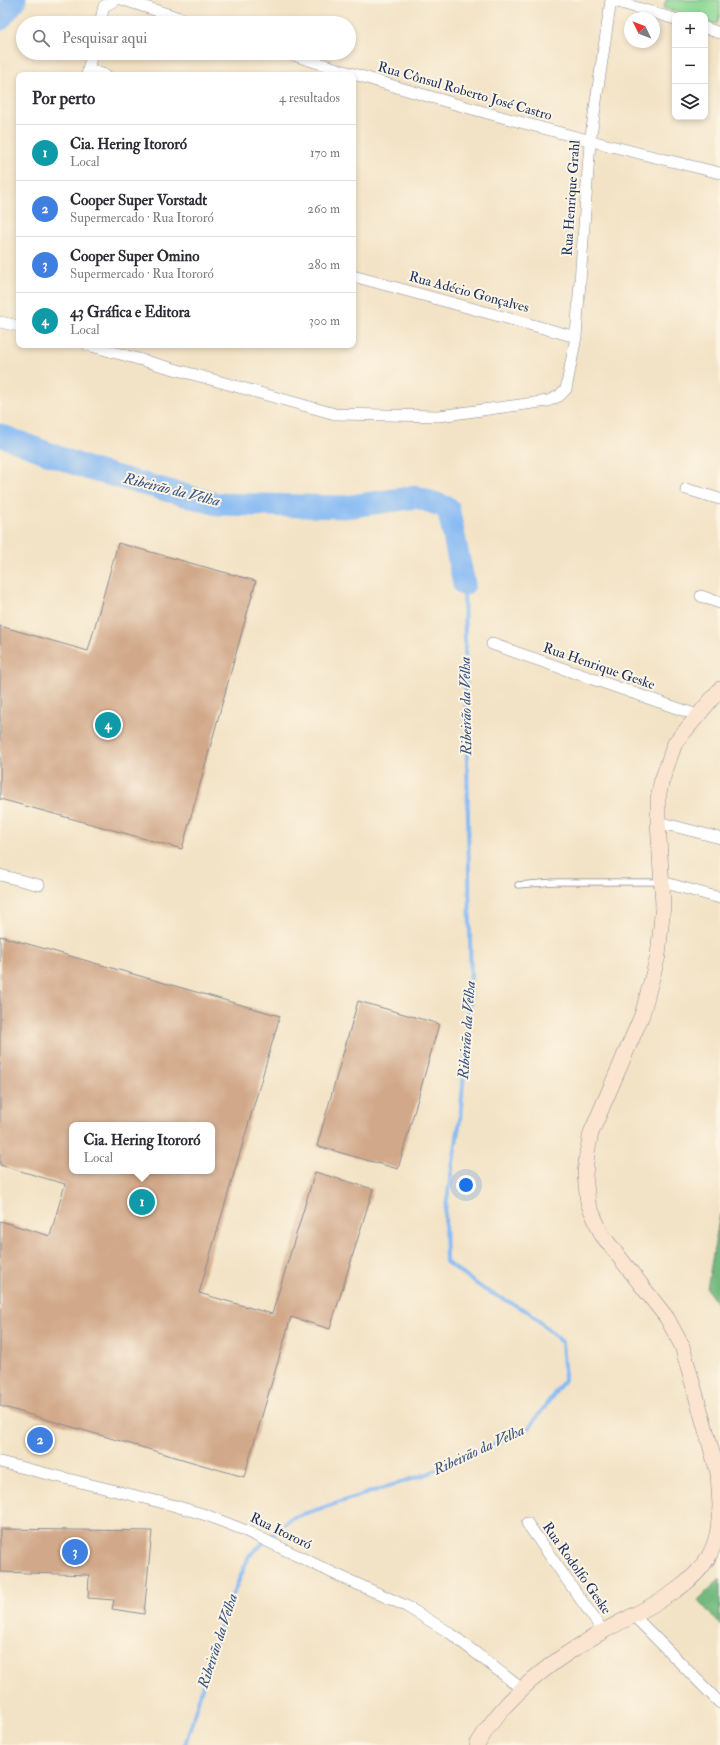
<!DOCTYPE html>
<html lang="pt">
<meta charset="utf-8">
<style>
:root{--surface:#fff;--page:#f2f2f3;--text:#2b2b33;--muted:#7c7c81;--line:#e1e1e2;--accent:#0f766e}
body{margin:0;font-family:"IM FELL Double Pica",serif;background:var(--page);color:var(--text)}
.controls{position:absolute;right:12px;top:12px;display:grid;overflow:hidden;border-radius:8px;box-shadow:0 2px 6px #0003}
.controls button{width:36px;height:36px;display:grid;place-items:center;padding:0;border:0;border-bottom:1px solid var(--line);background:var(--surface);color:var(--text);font:20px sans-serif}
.compass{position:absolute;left:624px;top:12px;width:36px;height:36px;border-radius:50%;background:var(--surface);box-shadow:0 2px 6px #0003;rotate:313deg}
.you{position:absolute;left:466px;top:1185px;width:14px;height:14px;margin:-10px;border:3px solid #fff;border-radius:50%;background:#1a73e8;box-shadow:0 0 0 6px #1a73e833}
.badge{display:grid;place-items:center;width:26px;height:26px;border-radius:50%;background:var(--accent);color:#fff;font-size:13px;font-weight:700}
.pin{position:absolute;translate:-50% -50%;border:2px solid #fff;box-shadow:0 1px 4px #0006}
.popup{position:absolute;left:69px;top:1122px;width:146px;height:52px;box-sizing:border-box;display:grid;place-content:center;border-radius:8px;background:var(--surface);filter:drop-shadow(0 1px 3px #0005);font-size:13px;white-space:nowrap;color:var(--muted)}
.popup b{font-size:15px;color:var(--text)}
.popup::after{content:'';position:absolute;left:50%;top:100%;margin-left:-8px;border:8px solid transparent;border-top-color:var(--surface)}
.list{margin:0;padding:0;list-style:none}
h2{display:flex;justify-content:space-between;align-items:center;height:52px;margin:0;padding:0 16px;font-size:17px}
h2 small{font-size:13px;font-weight:400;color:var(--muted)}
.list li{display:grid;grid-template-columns:26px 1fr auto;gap:12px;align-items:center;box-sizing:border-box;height:56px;padding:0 16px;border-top:1px solid var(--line)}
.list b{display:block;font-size:15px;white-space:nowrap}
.list p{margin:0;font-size:13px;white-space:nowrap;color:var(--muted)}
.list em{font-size:13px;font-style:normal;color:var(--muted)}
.icon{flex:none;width:22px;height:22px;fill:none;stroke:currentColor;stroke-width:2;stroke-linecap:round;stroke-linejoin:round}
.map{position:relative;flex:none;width:720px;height:1745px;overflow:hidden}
.search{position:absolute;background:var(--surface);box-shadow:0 2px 6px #0003;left:16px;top:16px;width:340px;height:44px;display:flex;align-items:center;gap:10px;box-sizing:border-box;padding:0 14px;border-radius:22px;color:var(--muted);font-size:15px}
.panel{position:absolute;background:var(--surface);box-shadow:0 2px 6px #0003;left:16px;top:72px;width:340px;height:276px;border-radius:8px}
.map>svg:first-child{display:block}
</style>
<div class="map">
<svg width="720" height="1745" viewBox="0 0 720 1745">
<rect width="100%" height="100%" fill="#fcf5e5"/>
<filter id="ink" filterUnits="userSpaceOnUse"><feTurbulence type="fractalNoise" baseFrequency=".025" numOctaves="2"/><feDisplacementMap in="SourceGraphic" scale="8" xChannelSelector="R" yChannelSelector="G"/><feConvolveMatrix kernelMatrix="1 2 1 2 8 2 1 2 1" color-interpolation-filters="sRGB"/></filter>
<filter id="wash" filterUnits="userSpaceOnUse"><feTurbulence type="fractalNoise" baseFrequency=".012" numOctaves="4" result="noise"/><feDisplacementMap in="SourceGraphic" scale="16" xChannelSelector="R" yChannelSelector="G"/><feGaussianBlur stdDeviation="0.9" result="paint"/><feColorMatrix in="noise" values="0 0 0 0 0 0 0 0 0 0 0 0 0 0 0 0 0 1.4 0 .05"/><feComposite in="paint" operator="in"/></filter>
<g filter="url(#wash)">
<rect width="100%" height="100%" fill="#f3e3c6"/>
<path fill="#8fda96" stroke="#55847a" d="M666 0H720V13L717 24 705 21V15H687L664 8Z"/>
<path fill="#73ba7f" stroke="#47746e" d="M720 1214V1308L707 1289Z
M720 1579V1625L698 1600Z"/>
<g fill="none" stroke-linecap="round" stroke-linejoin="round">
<path stroke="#86baf4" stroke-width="4" d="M185 1745 223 1618 249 1556 291 1518 427 1474 529 1428 565 1379 562 1342 529 1312 485 1290 446 1262 445 1212 460 1119 471 991 464 584"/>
<path stroke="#86baf4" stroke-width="23" d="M0 19 15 0
M0 435 89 469 217 504 344 507 417 497 448 508 464 584"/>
</g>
<g id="blocks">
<path fill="#d1a889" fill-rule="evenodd" d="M118 543 256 581 182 849 0 799V626L88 651Z
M0 936 280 1016 199 1293 272 1314 315 1172 373 1189 330 1329 291 1317 244 1477 0 1406V1221L50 1236 65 1184 0 1165ZM72 1125H212V1171H72Z
M358 1001 439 1024 398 1169 317 1146Z
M0 1529 152 1531 144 1614 112 1609 114 1600 88 1598 89 1575 0 1572Z"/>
</g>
</g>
<g filter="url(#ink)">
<use href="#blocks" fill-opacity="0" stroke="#878992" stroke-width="1"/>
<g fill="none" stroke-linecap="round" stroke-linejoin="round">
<g stroke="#878992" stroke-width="7">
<path id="lane" d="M518 885 554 882H661"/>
</g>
<g stroke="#878992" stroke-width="12">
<path id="street" d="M124 0 195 23
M611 0 675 19
M100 23 104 6 116 0
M705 28 720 33
M287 53C429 99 574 138 720 173
M88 70 106 75
M87 75 92 53
M353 276 576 337
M0 322 19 326
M88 345 335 414 439 416 548 401 559 396 566 389 576 337 590 142 611 0
M686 489 720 499
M701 596 720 603
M492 644 697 715
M658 822 720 838
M0 875 39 885
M662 882 720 898
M0 1462 172 1505 206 1515 244 1530 335 1574 406 1606 450 1633 522 1689
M527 1523 603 1631
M633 1615 720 1703"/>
</g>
<g stroke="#878992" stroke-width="16">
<path id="secondary" d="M720 689 675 743 661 783 658 799V822L663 905 658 956 642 1015 591 1133 587 1153 585 1175 588 1203 602 1235 667 1318 682 1346 718 1473 720 1505
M477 1745C505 1695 555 1658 604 1631 639 1611 689 1592 709 1556 718 1539 719 1525 720 1506"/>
</g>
<use href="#lane" stroke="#fff" stroke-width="5.5"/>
<use href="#street" stroke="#fff" stroke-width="11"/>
<use href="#secondary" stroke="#fce5d0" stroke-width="15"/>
</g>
</g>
<g text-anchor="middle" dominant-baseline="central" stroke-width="4" stroke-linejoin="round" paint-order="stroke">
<g font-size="14" fill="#1b2f5e" stroke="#fcf5e5">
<text transform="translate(465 91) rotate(16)">Rua Cônsul Roberto José Castro</text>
<text transform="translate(571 198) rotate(-86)">Rua Henrique Grahl</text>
<text transform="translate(469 292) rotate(15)">Rua Adécio Gonçalves</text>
<text transform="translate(599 666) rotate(19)">Rua Henrique Geske</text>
<text transform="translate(281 1531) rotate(26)">Rua Itororó</text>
<text transform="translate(577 1568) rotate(55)">Rua Rodolfo Geske</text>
</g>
<g font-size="15" font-style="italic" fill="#365284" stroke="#fcf5e5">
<text transform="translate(172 490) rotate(14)">Ribeirão da Velha</text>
<text transform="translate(466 706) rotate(-91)">Ribeirão da Velha</text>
<text transform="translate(467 1030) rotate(-86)">Ribeirão da Velha</text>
<text transform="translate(479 1450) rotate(-25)">Ribeirão da Velha</text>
<text transform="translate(218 1641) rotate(-72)">Ribeirão da Velha</text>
</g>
</g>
</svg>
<div class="controls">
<button>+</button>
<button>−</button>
<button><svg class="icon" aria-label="layers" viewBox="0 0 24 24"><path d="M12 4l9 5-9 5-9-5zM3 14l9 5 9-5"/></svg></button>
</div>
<svg class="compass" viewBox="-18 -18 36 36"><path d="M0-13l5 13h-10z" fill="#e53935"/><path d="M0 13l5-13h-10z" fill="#7c7c81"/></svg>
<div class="you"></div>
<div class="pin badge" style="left:142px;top:1202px;background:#0f9aa8">1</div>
<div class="popup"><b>Cia. Hering Itororó</b>Local</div>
<div class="pin badge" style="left:40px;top:1440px;background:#3f7fe0">2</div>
<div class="pin badge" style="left:75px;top:1552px;background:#3f7fe0">3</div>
<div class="pin badge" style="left:108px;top:725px;background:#0f9aa8">4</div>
<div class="search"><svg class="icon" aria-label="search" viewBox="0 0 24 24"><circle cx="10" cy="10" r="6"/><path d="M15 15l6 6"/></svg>Pesquisar aqui</div>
<section class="panel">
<h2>Por perto<small>4 resultados</small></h2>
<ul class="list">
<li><span class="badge" style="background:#0f9aa8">1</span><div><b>Cia. Hering Itororó</b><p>Local</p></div><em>170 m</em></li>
<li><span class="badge" style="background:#3f7fe0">2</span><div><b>Cooper Super Vorstadt</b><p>Supermercado · Rua Itororó</p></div><em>260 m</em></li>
<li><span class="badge" style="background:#3f7fe0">3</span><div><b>Cooper Super Omino</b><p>Supermercado · Rua Itororó</p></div><em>280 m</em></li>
<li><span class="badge" style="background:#0f9aa8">4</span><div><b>43 Gráfica e Editora</b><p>Local</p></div><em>300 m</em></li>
</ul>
</section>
</div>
